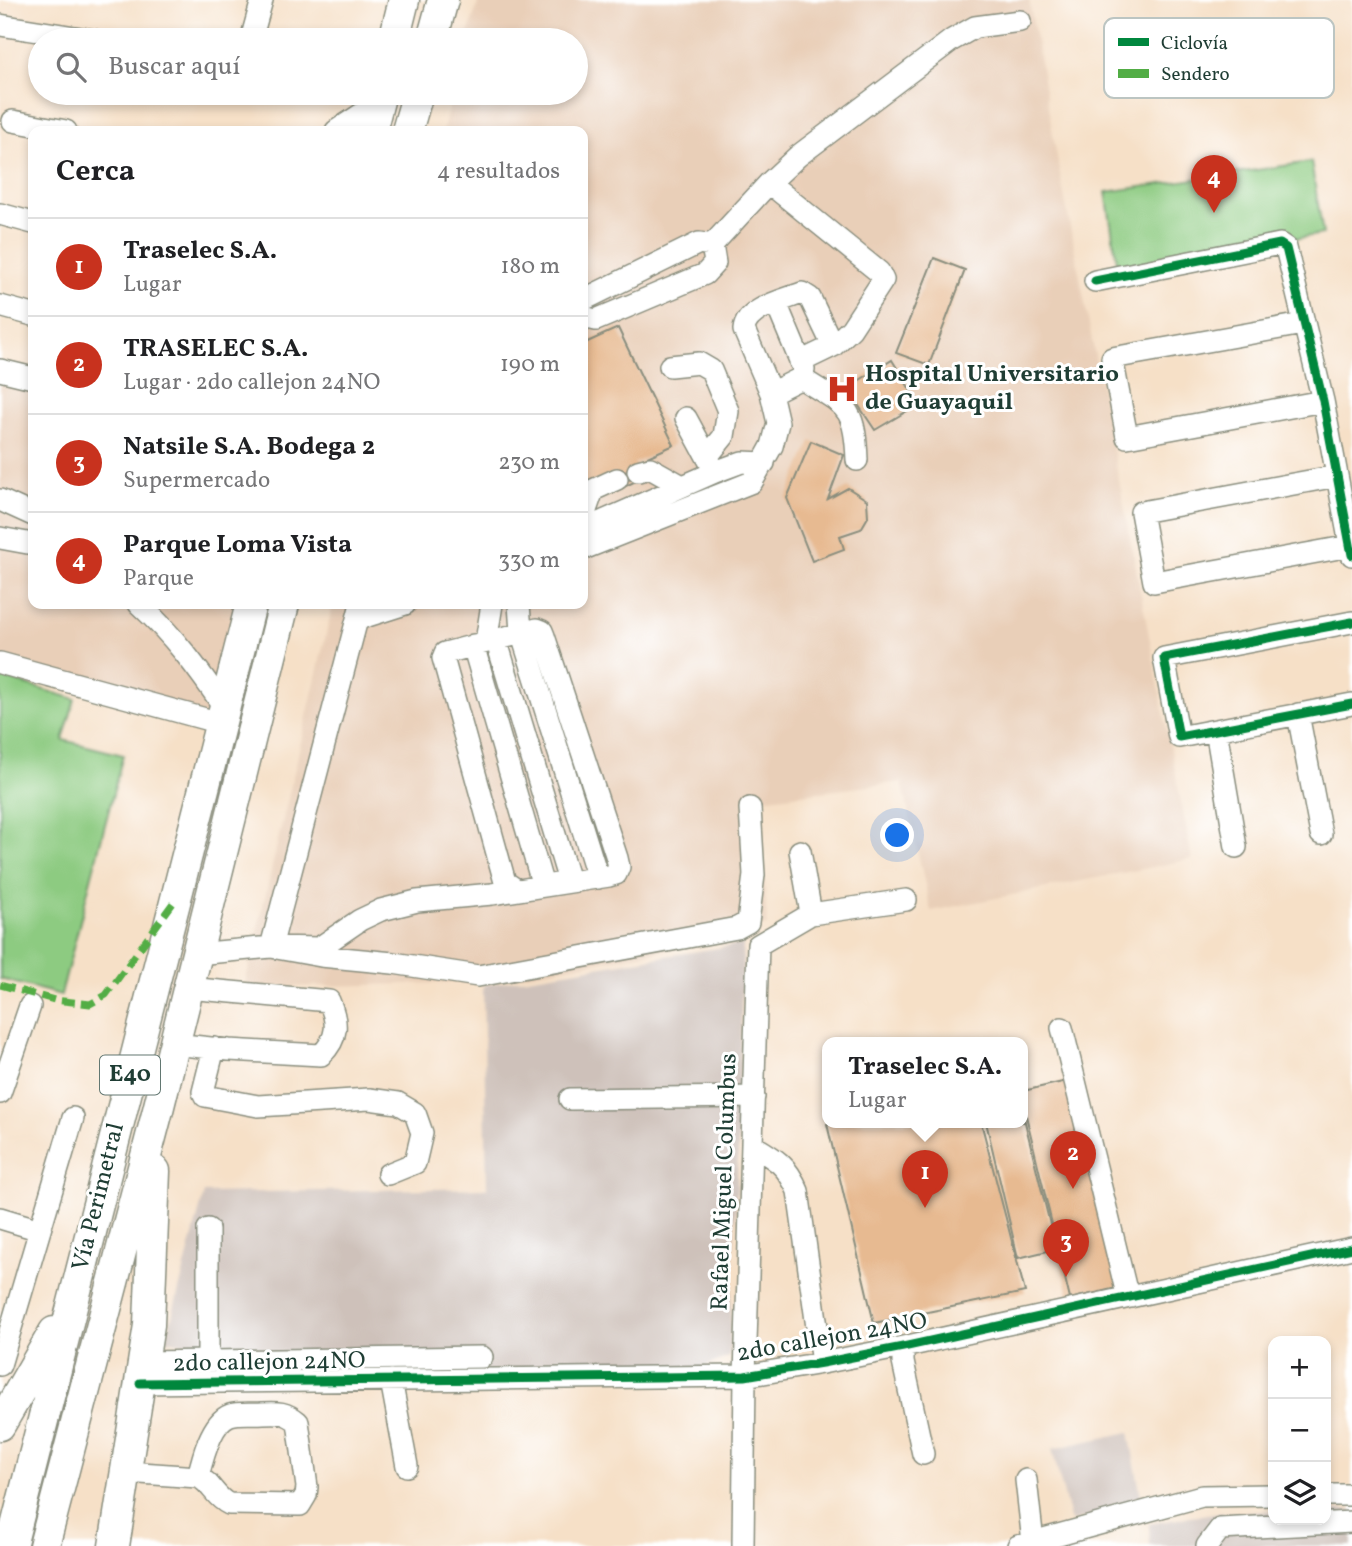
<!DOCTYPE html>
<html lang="es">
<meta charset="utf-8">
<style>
:root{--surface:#fff;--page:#f2f2f2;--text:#202124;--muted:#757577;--line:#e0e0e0;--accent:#c8321e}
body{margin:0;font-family:Vollkorn,serif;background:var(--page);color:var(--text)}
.controls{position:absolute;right:21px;bottom:21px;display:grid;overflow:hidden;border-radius:14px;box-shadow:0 4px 10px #0003}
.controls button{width:63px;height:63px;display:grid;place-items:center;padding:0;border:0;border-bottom:2px solid var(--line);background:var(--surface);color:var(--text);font:35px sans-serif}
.you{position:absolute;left:898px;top:836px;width:24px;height:24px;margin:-18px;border:5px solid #fff;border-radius:50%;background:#1a73e8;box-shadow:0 0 0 10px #1a73e833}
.badge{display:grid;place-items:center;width:46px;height:46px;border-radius:50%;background:var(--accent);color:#fff;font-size:23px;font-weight:700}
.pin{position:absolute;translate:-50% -58px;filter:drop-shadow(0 2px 4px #0008)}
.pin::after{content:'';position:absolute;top:37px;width:24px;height:21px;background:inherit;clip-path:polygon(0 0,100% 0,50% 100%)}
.popup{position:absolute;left:822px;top:1037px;width:206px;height:91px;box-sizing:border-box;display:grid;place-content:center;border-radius:14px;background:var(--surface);filter:drop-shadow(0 2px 5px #0005);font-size:23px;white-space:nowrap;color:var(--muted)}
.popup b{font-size:26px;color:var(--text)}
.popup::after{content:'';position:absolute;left:50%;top:100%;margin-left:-14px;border:14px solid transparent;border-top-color:var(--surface)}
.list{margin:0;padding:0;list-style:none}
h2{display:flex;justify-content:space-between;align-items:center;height:91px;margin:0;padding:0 28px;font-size:30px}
h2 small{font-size:23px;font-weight:400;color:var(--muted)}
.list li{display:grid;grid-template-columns:46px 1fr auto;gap:21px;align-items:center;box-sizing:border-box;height:98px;padding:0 28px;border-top:2px solid var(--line)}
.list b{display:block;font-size:26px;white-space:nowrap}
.list p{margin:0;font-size:23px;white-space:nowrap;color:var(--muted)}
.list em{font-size:23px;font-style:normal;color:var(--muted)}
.icon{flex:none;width:38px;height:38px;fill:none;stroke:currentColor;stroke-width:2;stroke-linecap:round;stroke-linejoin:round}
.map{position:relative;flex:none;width:1352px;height:1546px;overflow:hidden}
.search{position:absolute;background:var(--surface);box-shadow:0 4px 10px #0003;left:28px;top:28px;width:560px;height:77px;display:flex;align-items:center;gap:18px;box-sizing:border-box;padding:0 24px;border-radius:38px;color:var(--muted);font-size:26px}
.panel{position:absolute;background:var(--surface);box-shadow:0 4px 10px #0003;left:28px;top:126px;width:560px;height:483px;border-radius:14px}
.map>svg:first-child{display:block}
</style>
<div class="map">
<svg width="1352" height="1546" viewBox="0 0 1352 1546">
<rect width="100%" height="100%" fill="#fff"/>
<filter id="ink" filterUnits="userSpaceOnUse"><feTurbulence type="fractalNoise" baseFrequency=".0143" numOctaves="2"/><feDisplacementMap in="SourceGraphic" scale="14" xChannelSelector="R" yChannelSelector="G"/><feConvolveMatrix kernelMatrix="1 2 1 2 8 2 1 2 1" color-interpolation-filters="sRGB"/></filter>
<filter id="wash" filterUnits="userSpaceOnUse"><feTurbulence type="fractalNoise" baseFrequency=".00686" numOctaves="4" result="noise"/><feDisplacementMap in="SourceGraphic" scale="28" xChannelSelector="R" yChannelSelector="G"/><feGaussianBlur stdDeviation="1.57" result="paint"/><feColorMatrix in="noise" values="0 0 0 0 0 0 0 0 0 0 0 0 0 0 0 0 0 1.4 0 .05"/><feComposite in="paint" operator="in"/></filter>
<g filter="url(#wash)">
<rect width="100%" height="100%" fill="#f6e0c7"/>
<path fill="#e9cfb8" d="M479 0H1029L1060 174 1192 859 931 911 902 782 760 799 767 926 749 927V935L485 982 244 988 333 604H583V131H443L452 93H576V40H466Z
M0 373 33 381V604H250L219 723 0 664Z"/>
<path fill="#cec1ba" d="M743 944 737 1184 729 1357 699 1369 186 1376 189 1344 166 1340 204 1193 487 1188 483 985Z
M1129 1432 1142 1502 1071 1522 1052 1449Z
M1326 1510H1352V1546H1150L1149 1524 1214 1513 1273 1511V1520H1326Z"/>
<path fill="#8dcb81" stroke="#56845a" stroke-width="2" d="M1311 162 1323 234 1118 268 1106 192Z
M0 677 75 699 63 740 123 755 61 995 0 979Z"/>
<g id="blocks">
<path fill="#e7ba91" d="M934 258 965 270 929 365 896 353Z
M618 328 674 445 634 463 642 478 622 488 614 473 583 487V344Z
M892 360 919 404 875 430 847 388Z
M811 441 844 455 828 499 848 488 867 500 868 517 861 529 840 536 844 549 812 561 787 498Z
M1076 1079 1125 1286 1070 1299 1023 1103V1091Z
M1023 1114 1056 1249 1018 1258 986 1122H1023Z
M836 1122H981L1025 1292 874 1323 827 1124Z"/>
</g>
</g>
<g filter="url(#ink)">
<use href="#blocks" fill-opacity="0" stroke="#8a8e7e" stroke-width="2"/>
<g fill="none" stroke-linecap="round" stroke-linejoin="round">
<g stroke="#8a8e7e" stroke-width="24">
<path id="minor" d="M0 25 94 40
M251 40 262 0
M13 121 66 131
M336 131 378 103
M769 183 879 272 883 280 851 329 833 346 800 362
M0 214 33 223
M712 245 769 183 798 156 952 40 975 27 1020 21
M1095 281 1280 244 1286 248 1323 401 1352 555
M583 300 699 243 712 245
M0 306 33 315
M583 317 596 320 705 274 715 263 712 245
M1303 324 1112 358 1127 437 1323 401
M670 366 699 363 711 370 728 411 724 436 707 457
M0 370 33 378
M801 378C845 407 855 403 857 460
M771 393 801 378 804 370 776 303
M686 418 712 466
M638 471 650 468 682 486
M1337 476 1141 512 1154 582 1350 546
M0 500 33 515
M583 519 593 490 617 479
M583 530 715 472 742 462 764 463
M0 538 33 544
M583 549 752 482 772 446 778 423 771 393 744 330C746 308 784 300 802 293L810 298 833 346
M139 604C173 635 199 670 224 707
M361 604 271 947 319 948 360 920 381 910 417 901 492 894 609 876 616 874 619 867 617 858 544 636 542 631 537 629 449 652 445 653 443 658 505 882 517 890
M519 604 521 632 598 878
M358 619 405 604
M1352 622 1164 658 1179 737 1352 704
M496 639 569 881
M486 642 492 604
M473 645 543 886
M0 663 220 723
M1298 714 1321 834
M1216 730 1236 847
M811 914 906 900
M196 954 271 947 321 956 393 963 478 976 737 928 748 922 754 875 750 808
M1062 1028 1125 1286 1131 1297
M174 1044 229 1050 321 1055C339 1038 338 1022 329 1001L187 988
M214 1048 203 1092 205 1096 258 1106 369 1099 398 1103 415 1113 422 1133 415 1163 388 1174
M0 1093 30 1006
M570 1099 754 1097
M752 1145C776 1159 787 1165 798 1191L822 1363
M0 1218 40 1230
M208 1229V1362
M903 1347V1362L923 1454
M143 1362 482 1357
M0 1365 73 1118
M391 1380 407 1466
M140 1383 745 1376 822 1363 903 1347 1352 1248
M126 1472 198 1477C211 1482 215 1498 229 1504L300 1505 306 1495 307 1487 298 1422C286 1412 278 1412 263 1413 253 1414 239 1412 230 1415 211 1422 202 1460 198 1477
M1026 1480 1033 1542
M1326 1495H1352
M743 1546 745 1376 758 945 811 914 800 851
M1018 1546 1202 1496 1273 1495
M1207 1546 1220 1529 1352 1522"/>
</g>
<g stroke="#8a8e7e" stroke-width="33">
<path id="highway" d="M394 40 404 0
M432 40 443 0
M371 131 381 93
M407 131 418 93
M0 1425 54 1332
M11 1546 251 604
M44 1546 157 1114 284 604
M114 1546 149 1325 155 1171"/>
</g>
<use href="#minor" stroke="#fff" stroke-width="21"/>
<use href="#highway" stroke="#fff" stroke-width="30"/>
<path stroke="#52ad45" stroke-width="7" stroke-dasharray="14 7" stroke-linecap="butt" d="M0 985 54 1000 90 1004 106 995 173 903"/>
<g stroke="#fff" stroke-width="13">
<path id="cycleway" d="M1095 281 1280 244 1286 248 1323 401 1352 555
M1352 622 1164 658 1179 737 1352 704
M140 1383 745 1376 822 1363 903 1347 1352 1248"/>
</g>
<use href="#cycleway" stroke="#00873e" stroke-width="9"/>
</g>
</g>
<defs>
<g id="hospital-bare" transform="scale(2.415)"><path d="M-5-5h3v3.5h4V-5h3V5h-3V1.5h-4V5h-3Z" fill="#c8321e" stroke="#fff" stroke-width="2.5" paint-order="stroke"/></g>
</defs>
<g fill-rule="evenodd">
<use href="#hospital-bare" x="842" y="389"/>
</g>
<g text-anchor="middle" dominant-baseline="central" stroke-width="6" stroke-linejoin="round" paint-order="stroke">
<rect fill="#fff" stroke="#627771" stroke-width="2" x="100" y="1055.5" width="60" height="39" rx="5"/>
<g font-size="23" font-weight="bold" fill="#1f3d34">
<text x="130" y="1075">E40</text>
</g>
<g font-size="24" font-weight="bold" fill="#1f3d34" stroke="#fff" text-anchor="start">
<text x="865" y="375">Hospital Universitario<tspan x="865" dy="28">de Guayaquil</tspan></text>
</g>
<g font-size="24" fill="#1f3d34" stroke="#fff">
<text transform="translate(725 1182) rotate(-88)">Rafael Miguel Columbus</text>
<text transform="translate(99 1197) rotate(-76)">Vía Perimetral</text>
<text transform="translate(832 1338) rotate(-10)">2do callejon 24NO</text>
<text transform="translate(269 1363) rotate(-1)">2do callejon 24NO</text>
</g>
</g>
<rect x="1104" y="18" width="230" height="80" rx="10" fill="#fff" stroke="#bcc5c2" stroke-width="2"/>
<rect x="1118" y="38" width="31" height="8" fill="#00873e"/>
<rect x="1118" y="69" width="31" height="9" fill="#52ad45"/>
<g font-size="19" fill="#1f3d34">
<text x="1161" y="49">Ciclovía</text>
<text x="1161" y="80">Sendero</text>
</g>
</svg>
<div class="controls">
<button>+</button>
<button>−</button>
<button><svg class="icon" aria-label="layers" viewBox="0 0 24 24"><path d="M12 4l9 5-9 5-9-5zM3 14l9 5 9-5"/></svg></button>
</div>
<div class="you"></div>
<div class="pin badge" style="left:925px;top:1208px">1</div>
<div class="popup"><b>Traselec S.A.</b>Lugar</div>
<div class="pin badge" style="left:1073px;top:1189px">2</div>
<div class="pin badge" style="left:1066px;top:1277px">3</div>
<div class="pin badge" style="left:1214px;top:213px">4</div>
<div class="search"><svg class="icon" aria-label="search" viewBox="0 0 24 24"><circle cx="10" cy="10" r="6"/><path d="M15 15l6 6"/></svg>Buscar aquí</div>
<section class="panel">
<h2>Cerca<small>4 resultados</small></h2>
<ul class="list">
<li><span class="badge">1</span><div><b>Traselec S.A.</b><p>Lugar</p></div><em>180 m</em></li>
<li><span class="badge">2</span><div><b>TRASELEC S.A.</b><p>Lugar · 2do callejon 24NO</p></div><em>190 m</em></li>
<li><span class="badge">3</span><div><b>Natsile S.A. Bodega 2</b><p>Supermercado</p></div><em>230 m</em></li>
<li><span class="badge">4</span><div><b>Parque Loma Vista</b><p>Parque</p></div><em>330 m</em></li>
</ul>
</section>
</div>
